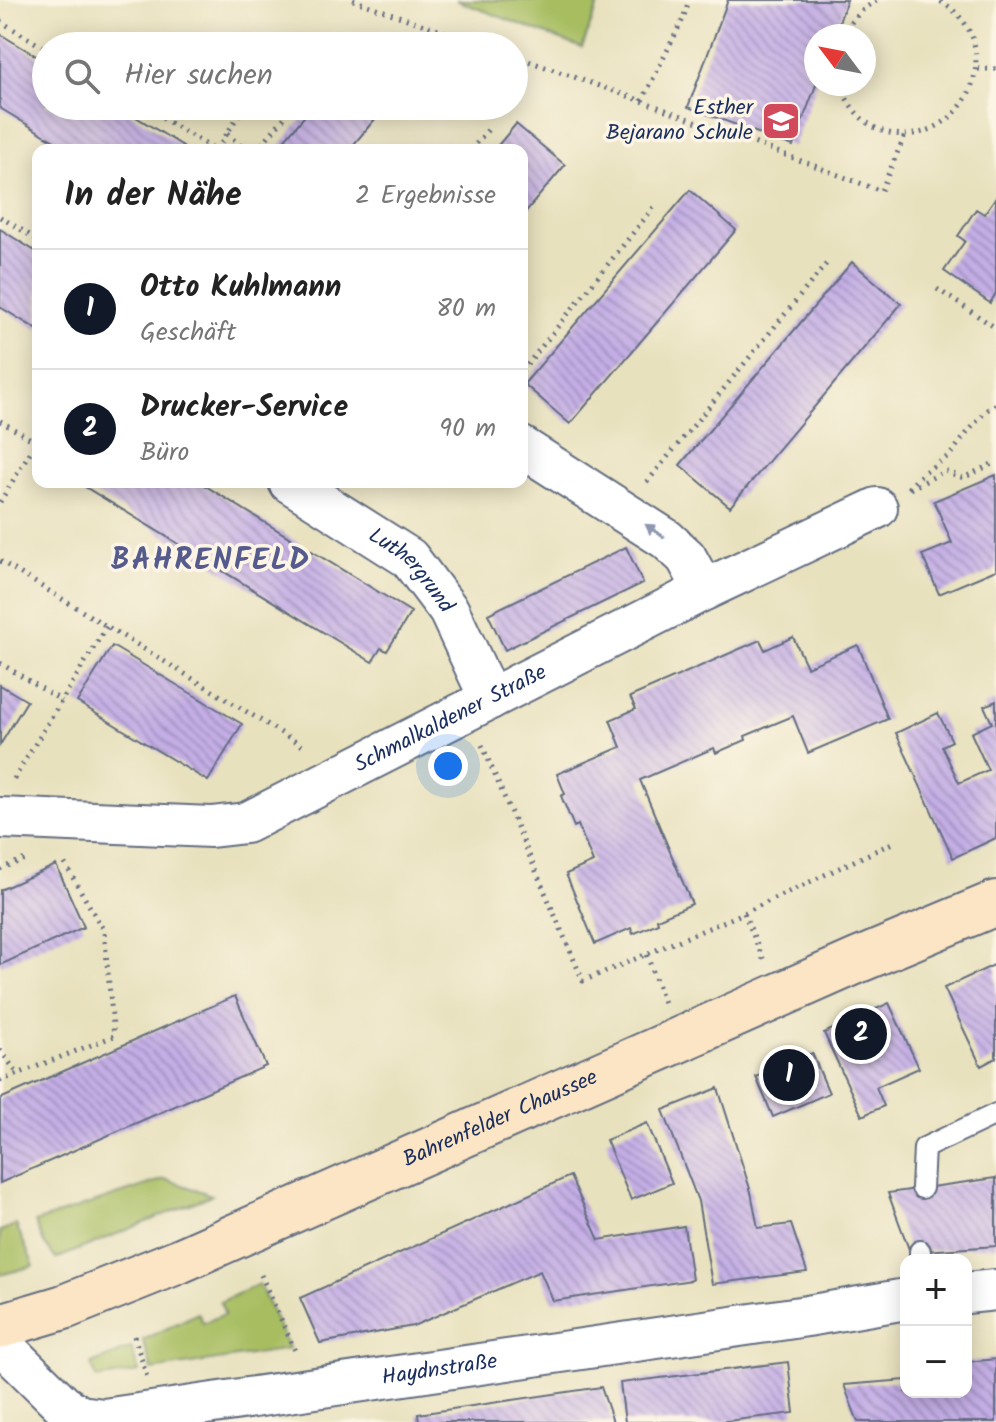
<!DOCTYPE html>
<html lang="de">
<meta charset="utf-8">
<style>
:root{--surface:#fff;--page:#f2f2f2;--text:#222;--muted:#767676;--line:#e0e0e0;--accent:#111827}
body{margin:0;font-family:Kalam,sans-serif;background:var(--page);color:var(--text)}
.controls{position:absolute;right:24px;bottom:24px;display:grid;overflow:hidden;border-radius:16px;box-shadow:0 4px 20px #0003}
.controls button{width:72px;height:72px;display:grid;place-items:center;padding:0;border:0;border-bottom:2px solid var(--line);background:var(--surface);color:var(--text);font:40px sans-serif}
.compass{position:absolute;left:804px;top:24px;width:72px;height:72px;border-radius:50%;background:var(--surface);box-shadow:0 4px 20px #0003;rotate:302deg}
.you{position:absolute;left:448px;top:766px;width:28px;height:28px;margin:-20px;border:6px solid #fff;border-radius:50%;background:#1a73e8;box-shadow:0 0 0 12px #1a73e833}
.badge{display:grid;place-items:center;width:52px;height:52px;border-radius:50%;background:var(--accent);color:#fff;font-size:26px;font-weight:700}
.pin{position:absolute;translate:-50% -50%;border:4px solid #fff;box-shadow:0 2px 8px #0006}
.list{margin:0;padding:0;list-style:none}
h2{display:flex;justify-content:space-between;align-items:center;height:104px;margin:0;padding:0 32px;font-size:34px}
h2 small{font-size:26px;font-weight:400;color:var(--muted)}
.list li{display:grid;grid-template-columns:52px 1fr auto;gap:24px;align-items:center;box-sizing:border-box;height:120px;padding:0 32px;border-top:2px solid var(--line)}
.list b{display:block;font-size:30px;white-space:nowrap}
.list p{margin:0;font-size:26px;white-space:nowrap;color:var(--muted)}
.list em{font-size:26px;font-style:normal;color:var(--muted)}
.icon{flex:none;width:44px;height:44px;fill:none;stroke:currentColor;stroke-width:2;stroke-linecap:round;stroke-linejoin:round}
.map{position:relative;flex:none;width:996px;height:1422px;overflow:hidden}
.search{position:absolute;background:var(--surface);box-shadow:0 4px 20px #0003;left:32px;top:32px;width:496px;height:88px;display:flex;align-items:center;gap:20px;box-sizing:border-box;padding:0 28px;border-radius:44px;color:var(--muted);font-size:30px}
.panel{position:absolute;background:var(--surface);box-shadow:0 4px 20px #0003;left:32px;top:144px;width:496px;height:344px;border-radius:16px}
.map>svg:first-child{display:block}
</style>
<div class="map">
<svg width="996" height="1422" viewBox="0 0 996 1422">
<defs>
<pattern id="building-back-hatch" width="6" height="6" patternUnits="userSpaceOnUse" patternTransform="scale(2)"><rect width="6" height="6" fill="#c4aee5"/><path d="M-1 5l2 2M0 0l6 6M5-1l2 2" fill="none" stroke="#9e8ebd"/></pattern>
</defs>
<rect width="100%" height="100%" fill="#fcf5e5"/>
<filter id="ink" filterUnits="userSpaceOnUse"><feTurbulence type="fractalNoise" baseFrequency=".0125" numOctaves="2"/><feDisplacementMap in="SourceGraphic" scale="16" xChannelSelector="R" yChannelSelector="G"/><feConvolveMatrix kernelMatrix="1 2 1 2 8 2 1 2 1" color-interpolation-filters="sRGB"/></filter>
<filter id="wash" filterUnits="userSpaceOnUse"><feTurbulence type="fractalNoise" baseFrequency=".006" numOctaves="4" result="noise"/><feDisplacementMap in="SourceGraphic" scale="32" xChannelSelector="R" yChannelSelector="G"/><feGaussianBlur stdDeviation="1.8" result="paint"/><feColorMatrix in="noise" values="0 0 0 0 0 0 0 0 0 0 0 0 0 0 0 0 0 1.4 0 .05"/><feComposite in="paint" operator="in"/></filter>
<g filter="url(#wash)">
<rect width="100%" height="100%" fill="#e8e1be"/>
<path fill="#a7bd61" stroke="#617660" stroke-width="2" d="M456 0H600L582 48Z
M165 1179 212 1195 56 1259 44 1243 35 1222Z
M16 1225 34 1266 0 1275V1231Z
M259 1284 289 1349 152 1370 143 1340 198 1313 203 1323 225 1314 220 1302Z
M131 1348 139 1372 97 1379 91 1364Z"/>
<g id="blocks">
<path fill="url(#building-back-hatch)" d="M728 0H847L834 36H816V85L793 146 688 107Z
M0 34 46 62V106H118L183 146 180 150H69L0 108Z
M313 106H386L349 150H276Z
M516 124 565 165 522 216V150H494Z
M690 190 736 230 570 424 524 384Z
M996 197V293L990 303 944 271 965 241 958 236 976 209 984 214Z
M0 229 38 253V330L0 307Z
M852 262 901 304 730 507 680 465Z
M996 475V570L939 594 922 555 952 543 934 501Z
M77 482H199L411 612 387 651 381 648 372 662Z
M626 547 643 583 505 650 488 614Z
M793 637 807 667 858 645 888 719 808 753 793 716 745 736 746 740 716 753 714 748 640 780 692 904 657 919 658 923 633 934 631 928 595 944 566 874 593 862 578 825 574 827 561 796 565 794 557 774 621 747 610 720 636 709 630 697 760 640 765 650Z
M112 646 242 724 208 781 77 702Z
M0 685 27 701 0 745Z
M996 701V838L953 858 896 733 938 713 952 741 942 746 959 783 988 770 971 733 992 723 984 706Z
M56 865 84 927 0 965V890Z
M996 964V1058L981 1066 944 988Z
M235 996 266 1066 0 1183V1099Z
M889 1003 919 1068 876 1087 884 1106 862 1116 824 1033Z
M812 1053 829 1093 773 1117 756 1077Z
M718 1088 751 1192 758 1228 791 1224 807 1272 712 1284 698 1201 663 1110Z
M647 1123 672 1183 631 1200 606 1140Z
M570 1176 599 1240 684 1226 692 1280 553 1301 540 1271 413 1326 320 1343 300 1298Z
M996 1178V1246L910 1252 888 1193Z
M996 1359V1422H858L844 1385 906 1380V1392H966V1374H968L967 1362Z
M788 1362 794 1413 719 1422H625L620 1383Z
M601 1387 613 1422H419L418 1414Z"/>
</g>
</g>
<g filter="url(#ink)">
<use href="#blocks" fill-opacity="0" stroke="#636d80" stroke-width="2"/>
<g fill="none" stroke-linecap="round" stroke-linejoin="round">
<g stroke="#636d80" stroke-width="24">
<path id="service" d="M922 1188 924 1148 996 1114
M920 1251V1260"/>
</g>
<g stroke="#636d80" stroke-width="44">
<g id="minor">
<path d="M522 447 666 539 686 557 704 590"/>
<path id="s1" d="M289 482 409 558 449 611 490 699"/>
<path id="s2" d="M0 818 211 827 246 823 704 590 877 508"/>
<path d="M966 1293 996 1290"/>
<path id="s3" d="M0 1343 63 1405 80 1416 104 1419 807 1316 906 1299"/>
</g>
</g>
<g stroke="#636d80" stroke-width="48">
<g id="secondary">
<path id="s4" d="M0 1326 64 1307 179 1261 857 961 996 903"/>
</g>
</g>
<path stroke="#636d80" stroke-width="5" stroke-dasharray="2 6" stroke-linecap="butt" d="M353 0 484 46
M0 21 46 49
M842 36C852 20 861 9 878 0
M514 56 642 101 881 191 905 135
M978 69H996
M840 84C875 179 996 127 973 39 967 23 954 7 937 0
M642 101 683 19 689 0
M142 106 215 150
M227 134 246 150
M217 150 244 106
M257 150 294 106
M471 150 491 126
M0 217 38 240
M937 289 996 328
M522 371 654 207
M0 421 36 442
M647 482 827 263
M908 488 923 473 950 455 967 433 987 410 996 404
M910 489 945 471 963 478 996 462
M0 502 38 439
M0 561 306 748
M0 663 62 701
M482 745 583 981 744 913 892 843
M14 779 107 626
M0 869 25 859
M744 913 764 961
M647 955 664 1003
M0 1050 18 1074
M0 1081 114 1036 104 931 62 859
M261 1275 297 1355
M134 1336 147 1377"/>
<use href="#service" stroke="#fff" stroke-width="20"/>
<use href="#minor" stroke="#fff" stroke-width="40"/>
<use href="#secondary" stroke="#fce5c4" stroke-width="44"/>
</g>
<defs><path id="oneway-solid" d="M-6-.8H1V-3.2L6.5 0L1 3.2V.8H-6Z" transform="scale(2)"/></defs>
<use fill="#8d97ae" href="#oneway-solid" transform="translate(655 531) rotate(-146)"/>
</g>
<defs>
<g id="school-square" transform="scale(2)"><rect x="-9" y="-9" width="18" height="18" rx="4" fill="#d1495b" stroke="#fcf5e5"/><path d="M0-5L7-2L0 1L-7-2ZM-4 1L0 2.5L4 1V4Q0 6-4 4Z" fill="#fff"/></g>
</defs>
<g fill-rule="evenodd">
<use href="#school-square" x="781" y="121"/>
</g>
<g text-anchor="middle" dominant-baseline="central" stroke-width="7" stroke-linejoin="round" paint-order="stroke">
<g font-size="22" fill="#1b2f5e" stroke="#fcf5e5" text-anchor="end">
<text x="753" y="108">Esther<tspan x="753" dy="25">Bejarano Schule</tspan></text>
</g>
<g font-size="22" fill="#1b2f5e" stroke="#fcf5e5">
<text stroke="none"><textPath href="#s1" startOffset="152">Luthergrund</textPath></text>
<text stroke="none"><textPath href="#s2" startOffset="476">Schmalkaldener Straße</textPath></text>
<text stroke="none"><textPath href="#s4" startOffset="542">Bahrenfelder Chaussee</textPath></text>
<text stroke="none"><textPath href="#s3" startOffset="472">Haydnstraße</textPath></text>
</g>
<g font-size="30" font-weight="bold" letter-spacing="2" fill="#565b8d" stroke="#fcf5e5">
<text x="211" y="561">BAHRENFELD</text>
</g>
</g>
</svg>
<div class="controls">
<button>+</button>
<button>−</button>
</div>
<svg class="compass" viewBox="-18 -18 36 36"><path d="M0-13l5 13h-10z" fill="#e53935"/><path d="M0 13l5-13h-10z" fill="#767676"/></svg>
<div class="you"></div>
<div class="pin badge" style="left:789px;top:1075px">1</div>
<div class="pin badge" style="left:861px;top:1034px">2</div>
<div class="search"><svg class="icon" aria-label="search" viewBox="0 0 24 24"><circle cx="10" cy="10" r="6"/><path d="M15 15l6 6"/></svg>Hier suchen</div>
<section class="panel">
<h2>In der Nähe<small>2 Ergebnisse</small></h2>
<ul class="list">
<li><span class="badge">1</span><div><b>Otto Kuhlmann</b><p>Geschäft</p></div><em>80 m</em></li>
<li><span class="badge">2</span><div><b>Drucker-Service</b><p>Büro</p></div><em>90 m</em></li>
</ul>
</section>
</div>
